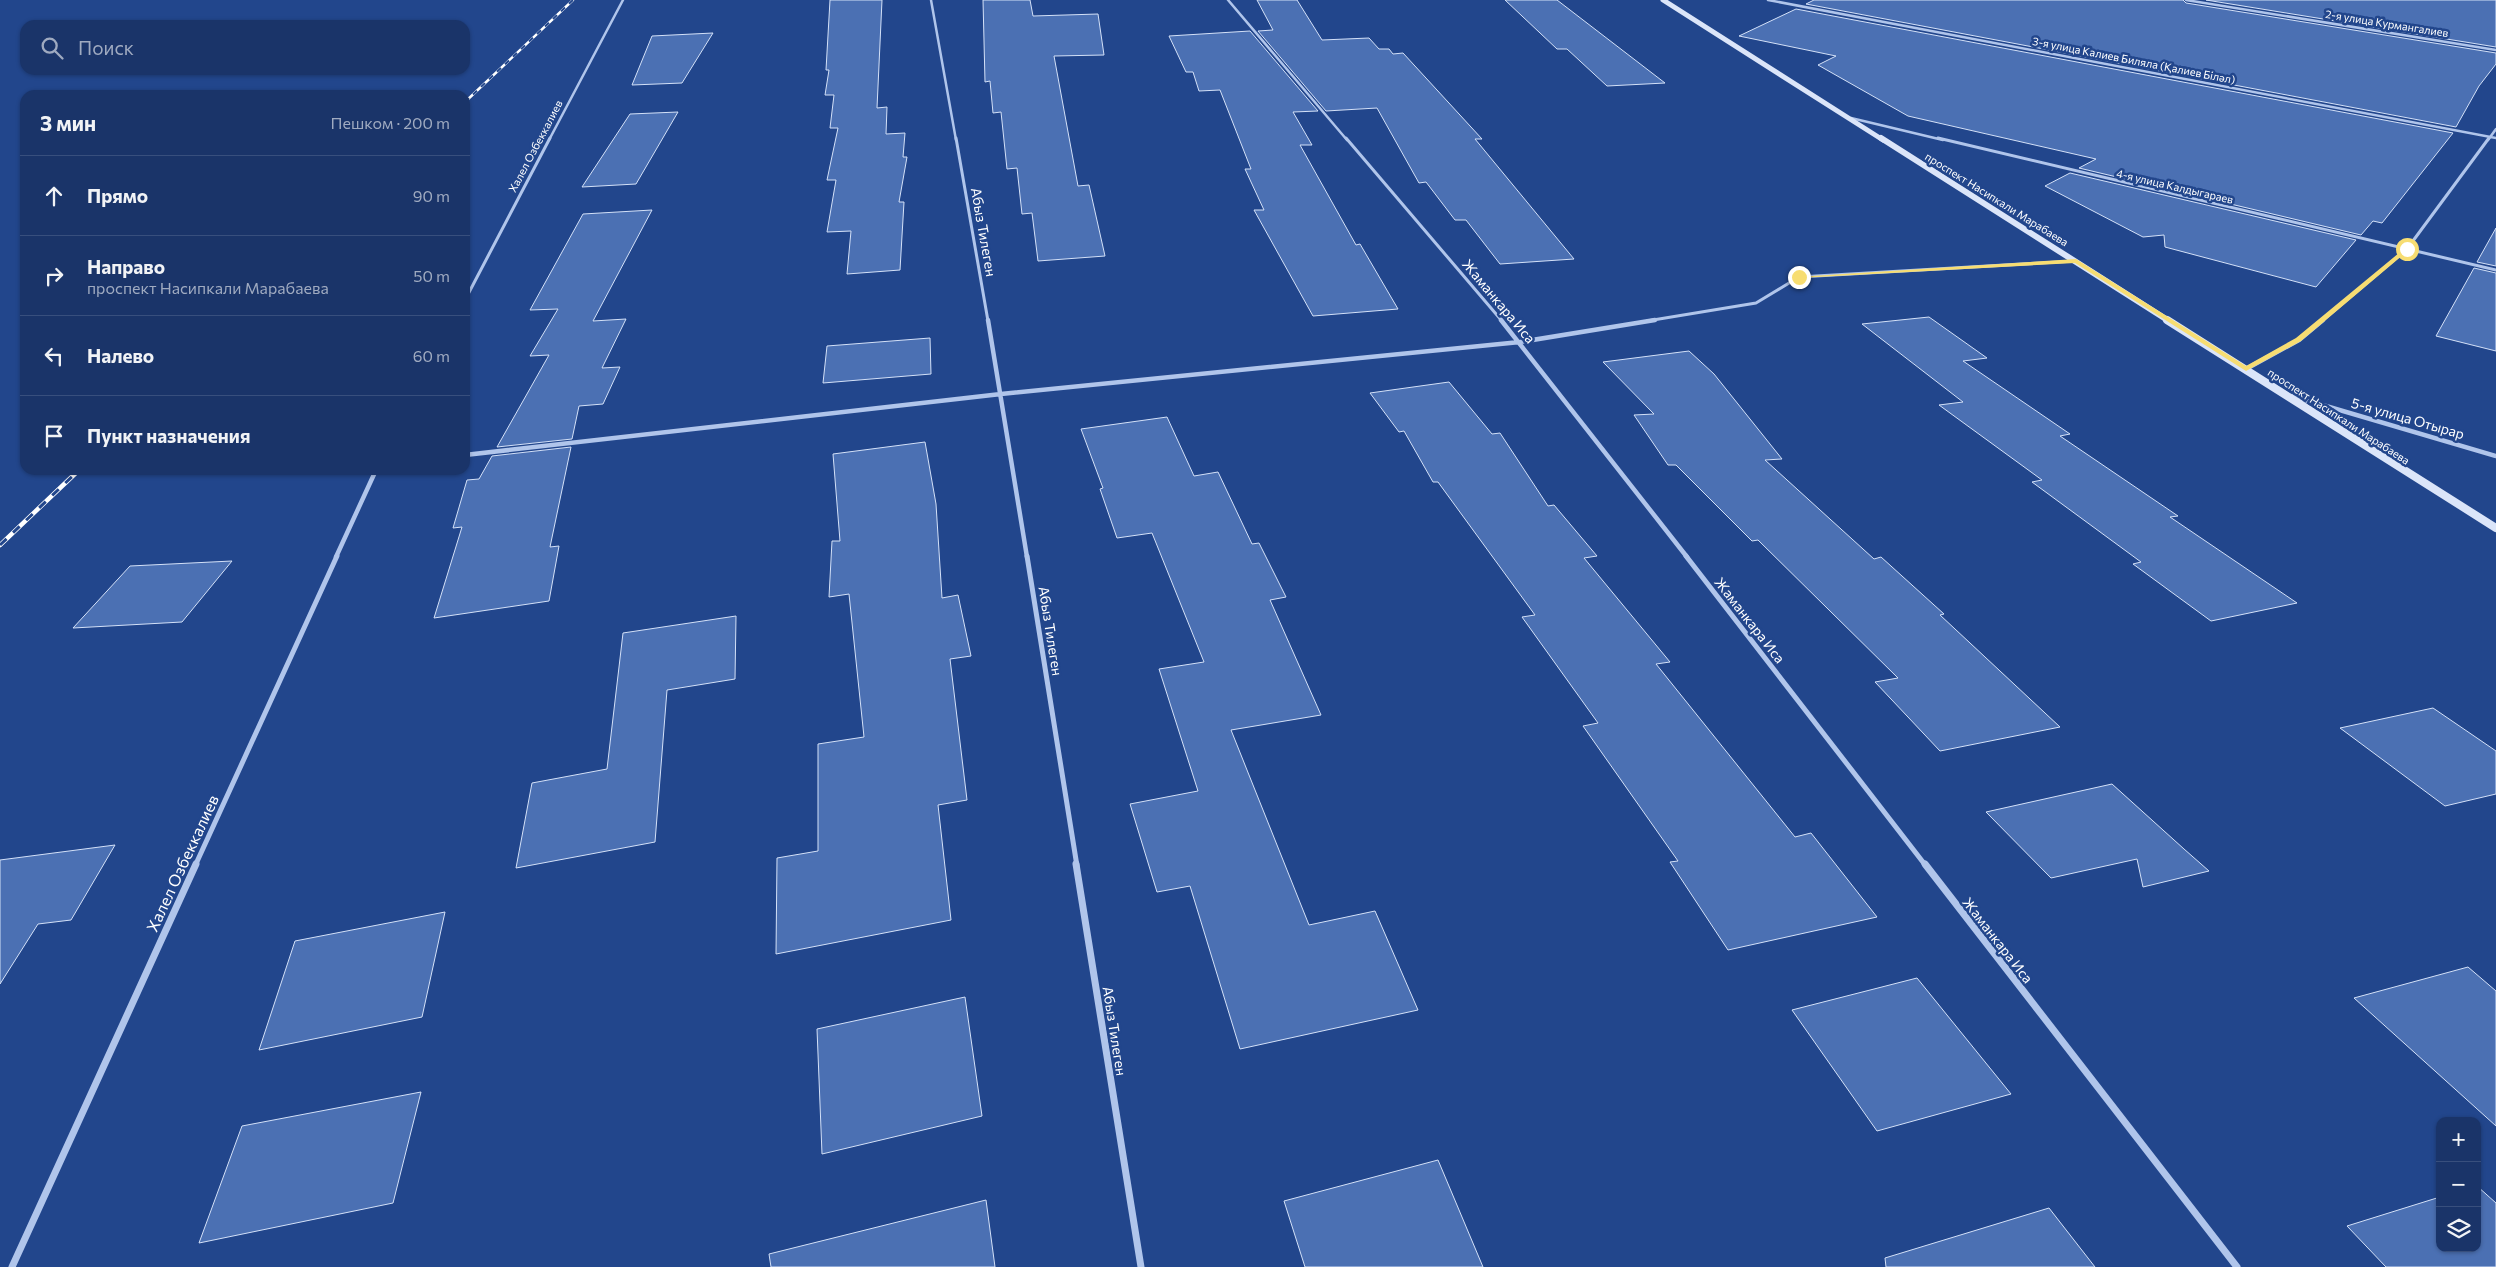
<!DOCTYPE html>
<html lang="ru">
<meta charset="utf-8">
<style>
:root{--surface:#1a3469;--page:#233c6f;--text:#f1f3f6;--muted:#9faac0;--line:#384f7d}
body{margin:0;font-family:Commissioner,sans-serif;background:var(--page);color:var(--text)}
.controls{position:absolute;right:15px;bottom:15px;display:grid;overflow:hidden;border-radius:10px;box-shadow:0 1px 4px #0004}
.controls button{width:45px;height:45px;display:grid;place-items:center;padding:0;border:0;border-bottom:1px solid var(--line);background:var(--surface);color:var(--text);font:25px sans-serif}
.stop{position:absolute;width:15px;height:15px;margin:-11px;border:4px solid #f7dd72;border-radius:50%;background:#fff}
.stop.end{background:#f7dd72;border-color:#fff;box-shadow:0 1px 5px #0008}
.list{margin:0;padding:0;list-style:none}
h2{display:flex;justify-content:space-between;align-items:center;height:65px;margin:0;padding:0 20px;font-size:21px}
h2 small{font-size:16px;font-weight:400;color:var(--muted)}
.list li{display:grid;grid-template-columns:32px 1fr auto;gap:15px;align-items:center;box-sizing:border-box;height:80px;padding:0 20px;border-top:1px solid var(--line)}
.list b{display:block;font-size:19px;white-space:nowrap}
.list p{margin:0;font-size:16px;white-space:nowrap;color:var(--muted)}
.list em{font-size:16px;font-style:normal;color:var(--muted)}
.icon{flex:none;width:28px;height:28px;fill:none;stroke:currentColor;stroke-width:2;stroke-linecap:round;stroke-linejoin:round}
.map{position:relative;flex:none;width:2496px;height:1267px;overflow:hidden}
.search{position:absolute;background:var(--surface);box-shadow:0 1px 4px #0004;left:20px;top:20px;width:450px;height:55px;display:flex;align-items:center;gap:12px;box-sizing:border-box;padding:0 18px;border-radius:15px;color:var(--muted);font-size:19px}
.panel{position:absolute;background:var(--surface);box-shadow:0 1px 4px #0004;left:20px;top:90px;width:450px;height:385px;border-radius:15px}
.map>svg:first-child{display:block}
</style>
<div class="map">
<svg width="2496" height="1267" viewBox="0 0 2496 1267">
<rect width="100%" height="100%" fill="#22468c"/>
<path fill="#4b70b3" stroke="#d4e1f8" d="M830 0H882L877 108 887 107 886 134 905 133 903 157H907L899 202H904L900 270 847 274 851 231 827 232 836 180H827L838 128H830L834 95H825L829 70H826Z
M983 0H1030L1033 16 1098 14 1104 55 1054 56 1078 186 1089 185 1105 256 1038 261 1032 213 1022 214 1017 168 1007 169 1001 112 993 113 990 81 985 82Z
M1257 0H1297L1322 40 1369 38 1379 49H1389L1393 54 1403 53 1482 139H1475L1574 259 1500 264 1466 220H1455L1426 182 1419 183 1377 108 1326 111 1258 31 1273 30Z
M1505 0H1557L1665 83 1607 86 1567 49H1557Z
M1814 0H2183L2186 3 2496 53V64L2479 86 2456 127 1806 4Z
M2206 0H2496V47Z
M1796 9 2453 133 2382 223 2373 221 2361 235 2079 168 2096 159 1908 116 1818 65 1836 56 1739 36Z
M1250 31 1318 111 1293 112 1312 145H1300L1356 245 1360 244 1398 309 1313 316 1254 210H1264L1245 169H1251L1220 90 1199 91 1193 72H1186L1169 36Z
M713 33 682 83 632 85 652 36Z
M678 112 636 184 582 187 630 114Z
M2070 173 2356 240 2316 287 2165 247 2164 235 2143 237 2045 186Z
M652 210 593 321 626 319 602 368 620 367 603 404 579 406 572 439 497 447 549 355 530 356 558 309 530 310 583 214Z
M2496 228V266L2477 262Z
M2474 268 2496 273V351L2436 336Z
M1929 317 1987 358 1963 361 2070 434 2060 436 2178 516 2170 517 2297 603 2211 621 2133 564 2141 562 2032 482 2042 480 1939 405 1963 402 1862 324Z
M930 338 931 374 823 383 827 346Z
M1689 351 1714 374 1782 459 1765 460 1874 559 1881 557 1944 614 1940 615 2060 727 1940 751 1875 682 1898 678 1758 540 1752 541 1676 465H1668L1634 415 1654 414 1603 362Z
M1449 382 1492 434 1500 433 1548 506 1554 505 1597 556 1584 558 1670 662 1656 664 1795 837 1811 833 1877 917 1728 950 1670 862 1678 861 1583 726 1598 723 1522 617 1535 615 1438 482H1433L1404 431 1399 432 1370 393Z
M1167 417 1194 476 1218 472 1252 544 1259 543 1286 597 1270 600 1321 715 1231 730 1309 925 1375 911 1418 1010 1240 1049 1190 886 1157 892 1130 804 1198 791 1159 669 1204 662 1152 533 1117 538 1100 489 1103 488 1081 429Z
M925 442 936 504 942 598 958 595 971 656 950 659 967 800 938 805 951 920 776 954 777 858 818 851V744L864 737 849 594 829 597 832 541H840L833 454Z
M571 447 550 547 559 546 549 601 434 618 462 527 453 528 467 480 479 479 492 456Z
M232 561 182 622 73 628 130 566Z
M736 616 735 679 667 690 655 842 516 868 532 783 607 769 623 633Z
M2433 708 2496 751V794L2445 806 2340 728Z
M2112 784 2184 849 2209 871 2143 887 2137 859 2051 878 1986 812Z
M115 845 71 920 38 924 0 984V860Z
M445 912 422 1017 259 1050 295 941Z
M2468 967 2496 991V1126L2354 998Z
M1917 978 2011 1094 1877 1131 1792 1010Z
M965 997 982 1116 822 1154 817 1029Z
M421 1092 393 1203 199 1243 242 1126Z
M1438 1160 1483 1267H1305L1284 1201Z
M2477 1186 2496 1203V1267H2386L2347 1226 2440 1197V1248H2477Z
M986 1200 995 1267H771L769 1254Z
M2049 1208 2095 1267H1886L1885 1258Z"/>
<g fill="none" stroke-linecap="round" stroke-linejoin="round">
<path stroke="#b0c5eb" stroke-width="2.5" d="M931 0 956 140
M1228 0 1347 140
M1768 0 2496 138
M2186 0 2496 50
M1851 118 1943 140
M549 140 623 0
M2488 140 2496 129"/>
<path stroke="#b0c5eb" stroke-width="3" d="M956 138 988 321
M1346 138 1502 321
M1938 138 2496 270
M465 300 550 138
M1647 321 1756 303 1799 277 2075 261
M2322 321 2407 249 2489 138"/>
<path stroke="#b0c5eb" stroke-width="4.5" d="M988 320 1027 557
M1501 320 1687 557
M2246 369 2299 340 2323 320
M2292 396 2496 456
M465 455 1001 394 1520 342 1655 320
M336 557 376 470"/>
<path stroke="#b0c5eb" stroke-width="5" d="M1027 556 1077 866
M1686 556 1926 866
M195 866 337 556"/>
<path stroke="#b0c5eb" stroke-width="7" d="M1076 864 1141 1267
M1925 864 2237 1267
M12 1267 196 864"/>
<path stroke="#dbe5f9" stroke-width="5" d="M1663 0 1883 140"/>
<path stroke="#dbe5f9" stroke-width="6" d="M1881 138 2169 321"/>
<path stroke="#dbe5f9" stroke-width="8" d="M2167 320 2496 528"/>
<g stroke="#fff" stroke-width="2.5">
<path id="rail-far1" d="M465 102 573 0"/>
</g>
<g stroke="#fff" stroke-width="4.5">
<path id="rail" d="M0 545 79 470"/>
</g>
<use href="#rail-far1" stroke="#22468c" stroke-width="2" stroke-dasharray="5.5" stroke-linecap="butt"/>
<use href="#rail" stroke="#22468c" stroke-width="3" stroke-dasharray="9" stroke-linecap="butt"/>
</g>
<path fill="#f7dd72" d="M2405 248 2410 249 2301 341 2246 371 2075 263 1799 278 1796 277 2076 259 2246 366 2296 338Z"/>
<g text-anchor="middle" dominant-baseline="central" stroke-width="5" stroke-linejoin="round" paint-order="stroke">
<g font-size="11" fill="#fff" stroke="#22468c">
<text transform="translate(2387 23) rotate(9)">2-я улица Курмангалиев</text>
<text transform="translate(2134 60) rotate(11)">3-я улица Калиев Биляла (Қалиев Біләл)</text>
<text transform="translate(535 146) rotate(-62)">Халел Озбеккалиев</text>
<text transform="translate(2175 186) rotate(13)">4-я улица Калдыгараев</text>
<text transform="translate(1997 199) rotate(32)">проспект Насипкали Марабаева</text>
<text transform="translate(2339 416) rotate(33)">проспект Насипкали Марабаева</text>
</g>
<g font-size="14" fill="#fff" stroke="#22468c">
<text transform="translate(984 232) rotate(80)">Абыз Тилеген</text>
<text transform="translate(1499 301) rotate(50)">Жаманкара Иса</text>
<text transform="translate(2408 418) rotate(16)">5-я улица Отырар</text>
<text transform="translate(1750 620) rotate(52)">Жаманкара Иса</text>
<text transform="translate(1051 631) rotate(81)">Абыз Тилеген</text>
<text transform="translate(1998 940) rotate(52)">Жаманкара Иса</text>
<text transform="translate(1115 1031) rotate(81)">Абыз Тилеген</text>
</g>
<g font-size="16" fill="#fff" stroke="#22468c">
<text transform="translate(182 863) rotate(-65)">Халел Озбеккалиев</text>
</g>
</g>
</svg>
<div class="controls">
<button>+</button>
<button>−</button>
<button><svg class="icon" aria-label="layers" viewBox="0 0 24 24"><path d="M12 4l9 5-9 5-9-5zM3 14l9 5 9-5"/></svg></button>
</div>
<div class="stop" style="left:2407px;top:249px"></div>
<div class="stop end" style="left:1799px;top:277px"></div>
<div class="search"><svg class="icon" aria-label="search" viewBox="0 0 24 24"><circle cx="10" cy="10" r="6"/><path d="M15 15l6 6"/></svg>Поиск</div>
<section class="panel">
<h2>3 мин<small>Пешком · 200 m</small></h2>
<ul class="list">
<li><svg class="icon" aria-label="ahead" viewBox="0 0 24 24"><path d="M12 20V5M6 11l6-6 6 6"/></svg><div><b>Прямо</b></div><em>90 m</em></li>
<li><svg class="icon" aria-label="right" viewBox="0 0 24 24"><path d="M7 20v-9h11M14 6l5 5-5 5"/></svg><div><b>Направо</b><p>проспект Насипкали Марабаева</p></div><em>50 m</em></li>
<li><svg class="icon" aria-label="left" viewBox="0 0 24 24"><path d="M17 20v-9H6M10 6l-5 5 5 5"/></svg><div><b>Налево</b></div><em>60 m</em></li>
<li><svg class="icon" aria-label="arrive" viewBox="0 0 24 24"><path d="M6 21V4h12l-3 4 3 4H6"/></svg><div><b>Пункт назначения</b></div></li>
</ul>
</section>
</div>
